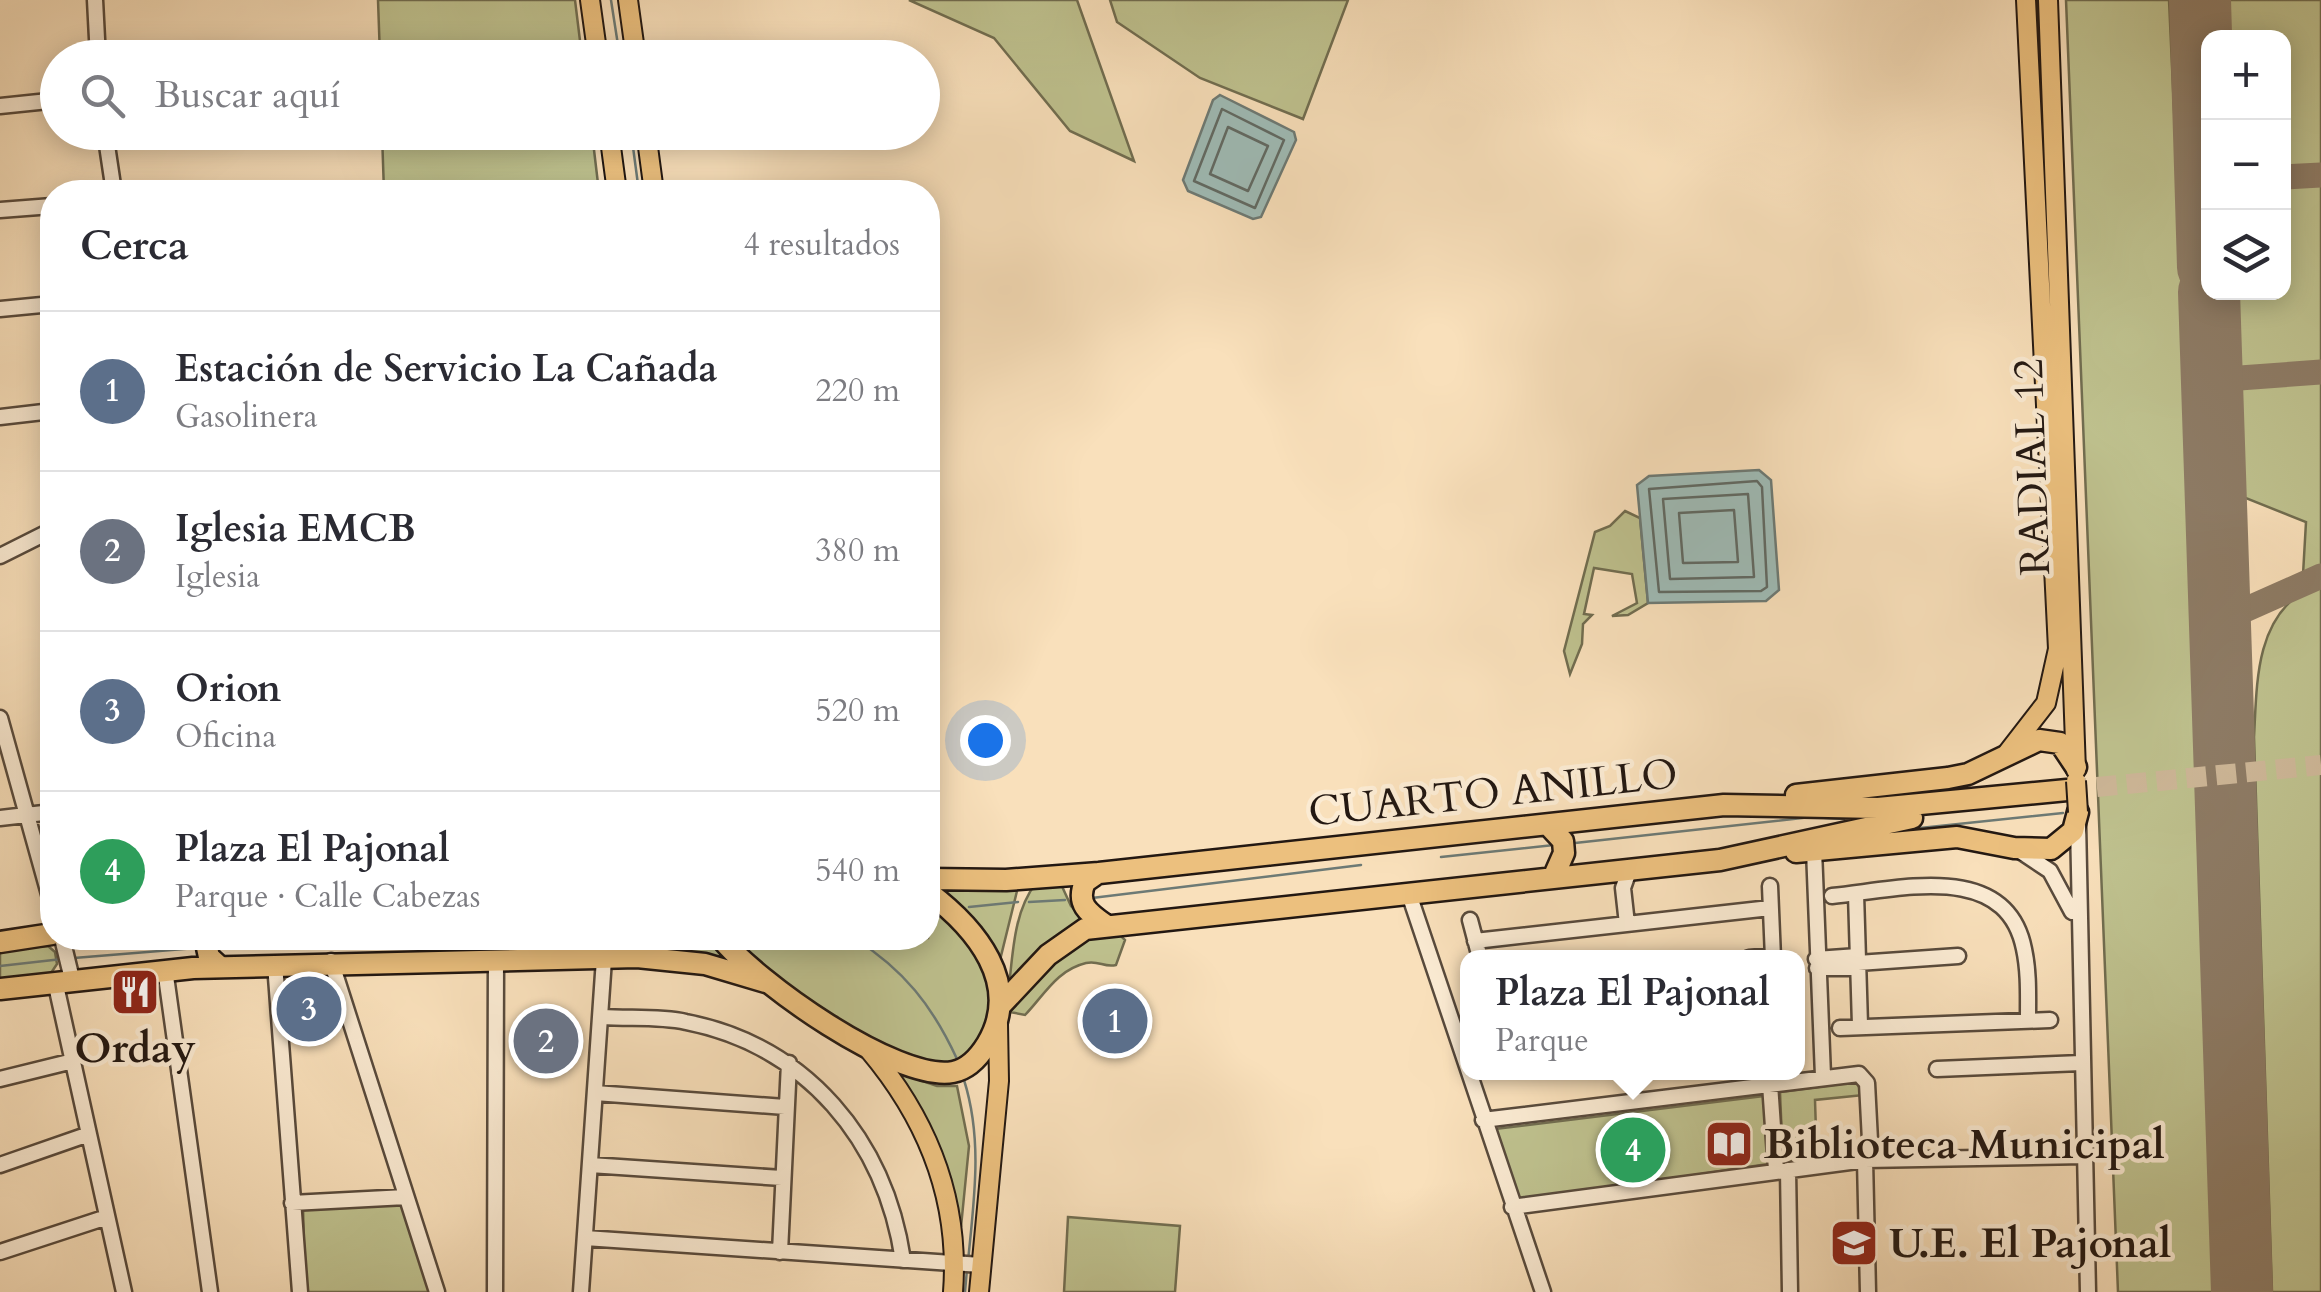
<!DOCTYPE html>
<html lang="es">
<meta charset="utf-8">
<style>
:root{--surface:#fff;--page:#f2f2f3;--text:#2b2b33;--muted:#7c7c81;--line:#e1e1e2;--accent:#111827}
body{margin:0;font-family:Cardo,serif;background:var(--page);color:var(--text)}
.controls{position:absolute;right:30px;top:30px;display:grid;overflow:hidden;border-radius:20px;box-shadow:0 5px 25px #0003}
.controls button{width:90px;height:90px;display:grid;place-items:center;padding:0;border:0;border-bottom:2px solid var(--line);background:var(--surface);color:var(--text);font:50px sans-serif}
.you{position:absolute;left:985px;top:740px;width:35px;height:35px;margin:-25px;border:8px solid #fff;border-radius:50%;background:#1a73e8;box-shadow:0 0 0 15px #1a73e833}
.badge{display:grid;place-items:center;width:65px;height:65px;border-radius:50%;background:var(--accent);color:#fff;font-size:32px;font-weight:700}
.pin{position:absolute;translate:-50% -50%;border:5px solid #fff;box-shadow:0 2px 10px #0006}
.popup{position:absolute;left:1460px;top:950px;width:345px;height:130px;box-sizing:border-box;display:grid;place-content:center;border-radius:20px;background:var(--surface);filter:drop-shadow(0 2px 8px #0005);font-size:32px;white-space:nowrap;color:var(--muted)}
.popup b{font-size:38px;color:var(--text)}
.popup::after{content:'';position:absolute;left:50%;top:100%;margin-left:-20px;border:20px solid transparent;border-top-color:var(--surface)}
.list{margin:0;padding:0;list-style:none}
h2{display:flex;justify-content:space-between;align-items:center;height:130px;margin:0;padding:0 40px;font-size:42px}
h2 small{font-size:32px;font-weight:400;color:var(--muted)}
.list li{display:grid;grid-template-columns:65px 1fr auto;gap:30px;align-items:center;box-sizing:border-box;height:160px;padding:0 40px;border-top:2px solid var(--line)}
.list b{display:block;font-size:38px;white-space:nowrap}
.list p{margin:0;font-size:32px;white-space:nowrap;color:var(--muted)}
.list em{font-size:32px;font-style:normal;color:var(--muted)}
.icon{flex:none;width:55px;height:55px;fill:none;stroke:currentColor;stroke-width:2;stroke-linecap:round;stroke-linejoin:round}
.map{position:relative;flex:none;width:2321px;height:1292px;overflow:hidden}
.search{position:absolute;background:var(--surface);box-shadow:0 5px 25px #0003;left:40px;top:40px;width:900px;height:110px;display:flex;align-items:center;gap:25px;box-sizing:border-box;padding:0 35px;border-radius:55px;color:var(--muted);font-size:38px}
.panel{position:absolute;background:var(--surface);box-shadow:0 5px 25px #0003;left:40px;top:180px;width:900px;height:770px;border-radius:40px}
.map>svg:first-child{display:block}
</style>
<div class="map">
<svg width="2321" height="1292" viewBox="0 0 2321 1292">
<rect width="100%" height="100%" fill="#f9e0bb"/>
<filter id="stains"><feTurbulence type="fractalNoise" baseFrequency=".002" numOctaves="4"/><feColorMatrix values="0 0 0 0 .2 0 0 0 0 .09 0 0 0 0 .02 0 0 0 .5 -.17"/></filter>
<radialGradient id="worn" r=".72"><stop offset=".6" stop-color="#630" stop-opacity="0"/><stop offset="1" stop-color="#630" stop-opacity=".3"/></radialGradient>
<path fill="#bfc28f" stroke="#716d50" stroke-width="2.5" d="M378 0H575L582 57H380Z
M909 0H1077L1134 161 1070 131 994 38Z
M1110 0H1348L1303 119 1200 78 1117 22Z
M2066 0H2169L2187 395 2213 1292H2118Z
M2228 0H2321V1292H2272L2254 737C2257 684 2255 624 2302 592L2306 522 2243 497 2236 293 2284 292V38L2229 37Z
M382 133H592L599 192H384Z
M1625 511 1640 518 1648 603 1628 615 1612 616 1637 603 1632 574 1594 568 1584 614 1592 615 1583 624 1582 644 1570 674 1564 651 1595 532 1610 526Z
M1060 882 1071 906 1087 922 1009 986C1013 952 1014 911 1036 883Z
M935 885 1018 887 1000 960 964 911Z
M928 900C986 955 1017 983 967 1061 893 1081 782 981 727 938H928Z
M1091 934H1119L1125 940 1116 965C1104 968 1099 960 1086 963 1057 970 1045 994 1025 1015L1010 1012C1022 982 1062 949 1091 934Z
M627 938H710L734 965 612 953Z
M48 946 55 952 57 964 51 973 0 981V950Z
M899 1073 937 1086H957L969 1146 961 1227 927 1123Z
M1856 1082 1864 1095 1815 1100 1817 1163H1783L1780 1092Z
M1764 1096 1768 1164 1521 1201H1517L1495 1129Z
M403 1204 429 1292H305L303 1207Z
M1068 1217 1180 1226 1175 1292H1064Z"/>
<path fill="#9fbcb7" stroke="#6d7a75" stroke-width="2.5" d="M1220 95 1294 132 1296 140 1261 217 1253 219 1188 191 1183 180 1213 100Z
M1759 470 1771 480 1779 590 1766 601 1648 603 1637 485 1649 476Z"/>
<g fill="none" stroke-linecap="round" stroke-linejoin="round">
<path stroke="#616a64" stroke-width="2.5" d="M1222 109 1284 140 1255 208 1194 181Z
M1228 127 1268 146 1248 191 1210 174Z
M1757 481 1762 487 1767 587 1761 591 1659 592 1649 489Z
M1748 494 1754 577 1670 579 1663 499Z
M1734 510 1738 562 1683 563 1679 513Z"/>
<path stroke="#6d7a75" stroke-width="2.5" d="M611 0 620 58
M631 132 639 192
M1901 830 2063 813
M1575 843 1811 817 1844 819
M1441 857 1554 845
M1092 898 1361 865
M1029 902 1065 900
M969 907 1018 902
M928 912 933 911
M854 938C904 970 932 1005 957 1059
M214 946 288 940 582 938
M74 958 196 948
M0 966 62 959
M964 1080C983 1140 974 1200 968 1261
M965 1292 967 1269"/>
<path stroke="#8e7c66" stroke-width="25" d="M2284 177 2321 175
M2206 179H2208
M2212 380 2321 372
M2220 621 2321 576"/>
<path stroke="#8e7c66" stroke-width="62" d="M2200 0 2208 267
M2209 292 2242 1292"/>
<path stroke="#ceb899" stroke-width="20" stroke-dasharray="20 10" stroke-linecap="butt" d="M2067 790 2321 765"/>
<g stroke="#584a3c" stroke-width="19">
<path id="minor" d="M95 0 98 58
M0 106 58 100
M105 132 114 192
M0 210 52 206
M0 309 52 304
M0 417 52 411
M0 556 52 530
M0 718 52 905
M0 818 52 812
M2078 823 2088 1292
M1814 850 1823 1076
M2020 851 2050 871 2072 912
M1770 886 1773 958
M1409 894 1543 1292
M1856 894 1860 1025
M1832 896C1897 890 2006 859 2024 949 2029 972 2028 996 2028 1019
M1470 920 1480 958
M1627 924 1623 888 1629 871 1634 870
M62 938 72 979
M1475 941 1770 908
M1749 958 1773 956
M1816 959 1858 956
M331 961 437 1292
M1858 963 1958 956
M275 964 300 1292
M1817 968H1858
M165 969 210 1292
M55 981 124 1292
M602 1017C630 1019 659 1016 686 1022 807 1046 885 1140 903 1260
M1840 1028 2050 1020
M1937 1069 2081 1063
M0 1079 73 1061
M1770 1084 1776 1170
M595 1093 785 1107
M1483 1120 1859 1074 1867 1083 1871 1160
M1865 1160 1868 1292
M0 1165 89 1134
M590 1165 782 1178
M1788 1170 1790 1292
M292 1203 406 1197
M1512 1207 1865 1160 2084 1156
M585 1238 981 1265
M0 1252 107 1217
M780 1252 789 1063
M495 1292 496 959
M581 1292 604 959 617 938"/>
</g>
<g stroke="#231812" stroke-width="22">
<path id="major" d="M590 0 598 58
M628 0 636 58
M2048 0 2076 770
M609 132 617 192
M646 132 654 192
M2008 752 2046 703 2058 649 2026 0
M869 1050C928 1120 960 1200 953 1292
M979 1292 999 1081 998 1024"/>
</g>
<g stroke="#231812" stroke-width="25">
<path id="highway" d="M1796 795 1948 778 1968 774 2039 740 2060 743 2076 767
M1549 826 1563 841 1564 853 1553 878
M1796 852 1957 837 2014 848 2051 849 2073 831 2078 812
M1098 873 1085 882C1075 905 1090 914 1107 926
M928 879 1006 880 1099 873 1724 805 1878 808 2067 790
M205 938 209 957 220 967
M721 938C755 981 896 1082 953 1072 969 1069 979 1057 987 1044 1023 984 976 928 928 892
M0 942 52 934
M0 989 193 968 637 957 705 964 769 983
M1002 1004 1048 955 1085 929 1720 860 1912 818"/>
</g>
<use href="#minor" stroke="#fbebd3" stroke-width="14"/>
<use href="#major" stroke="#ecc07e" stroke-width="18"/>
<use href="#highway" stroke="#ecc07e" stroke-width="20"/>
<g stroke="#231812" stroke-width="22" stroke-linecap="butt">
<path id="major-bridge" d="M2076 781 2078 812"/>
</g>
<use href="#major-bridge" stroke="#ecc07e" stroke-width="18"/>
</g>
<defs>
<g id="restaurant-square" transform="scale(2.5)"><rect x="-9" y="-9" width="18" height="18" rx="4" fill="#8f2418" stroke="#fbebd3"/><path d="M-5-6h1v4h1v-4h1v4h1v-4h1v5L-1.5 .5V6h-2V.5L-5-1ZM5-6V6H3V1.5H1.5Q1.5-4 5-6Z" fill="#fff"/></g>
<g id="library-square" transform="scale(2.5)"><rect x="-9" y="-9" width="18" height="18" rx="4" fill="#8f2418" stroke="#fbebd3"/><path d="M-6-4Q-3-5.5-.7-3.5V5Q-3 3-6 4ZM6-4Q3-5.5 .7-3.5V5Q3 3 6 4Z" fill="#fff"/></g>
<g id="school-square" transform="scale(2.5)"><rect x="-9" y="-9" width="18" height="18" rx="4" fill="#8f2418" stroke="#fbebd3"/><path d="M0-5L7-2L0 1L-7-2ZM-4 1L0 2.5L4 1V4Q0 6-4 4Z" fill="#fff"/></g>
</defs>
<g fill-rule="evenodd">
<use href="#restaurant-square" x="135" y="992"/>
<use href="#library-square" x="1729" y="1144"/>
<use href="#school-square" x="1854" y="1243"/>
</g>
<g text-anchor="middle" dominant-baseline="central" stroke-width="9" stroke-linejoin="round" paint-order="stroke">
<g font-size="42" fill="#231812" stroke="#fbebd3">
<text transform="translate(2032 467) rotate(-92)">RADIAL 12</text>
<text transform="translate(1493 793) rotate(-6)">CUARTO ANILLO</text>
</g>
<g font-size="42" font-weight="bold" fill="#231812" stroke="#fbebd3" text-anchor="start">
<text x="135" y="1048" text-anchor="middle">Orday</text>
<text x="1764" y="1144">Biblioteca Municipal</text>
<text x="1889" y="1243">U.E. El Pajonal</text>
</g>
</g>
<rect width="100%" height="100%" filter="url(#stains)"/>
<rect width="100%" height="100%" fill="url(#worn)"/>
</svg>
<div class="controls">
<button>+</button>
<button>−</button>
<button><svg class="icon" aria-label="layers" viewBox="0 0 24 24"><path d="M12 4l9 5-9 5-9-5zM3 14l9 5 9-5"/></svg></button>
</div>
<div class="you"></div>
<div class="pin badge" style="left:1115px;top:1021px;background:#5c6f8a">1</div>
<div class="pin badge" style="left:546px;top:1041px;background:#6b7280">2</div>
<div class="pin badge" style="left:309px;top:1009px;background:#5c6f8a">3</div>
<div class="pin badge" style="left:1633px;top:1150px;background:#2e9e5b">4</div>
<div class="popup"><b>Plaza El Pajonal</b>Parque</div>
<div class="search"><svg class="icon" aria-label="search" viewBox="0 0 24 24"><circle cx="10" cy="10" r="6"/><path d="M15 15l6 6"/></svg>Buscar aquí</div>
<section class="panel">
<h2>Cerca<small>4 resultados</small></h2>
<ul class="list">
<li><span class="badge" style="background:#5c6f8a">1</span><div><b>Estación de Servicio La Cañada</b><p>Gasolinera</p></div><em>220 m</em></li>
<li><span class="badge" style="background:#6b7280">2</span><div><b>Iglesia EMCB</b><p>Iglesia</p></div><em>380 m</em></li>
<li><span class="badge" style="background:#5c6f8a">3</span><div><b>Orion</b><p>Oficina</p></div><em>520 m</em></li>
<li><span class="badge" style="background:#2e9e5b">4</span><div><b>Plaza El Pajonal</b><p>Parque · Calle Cabezas</p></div><em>540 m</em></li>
</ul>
</section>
</div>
